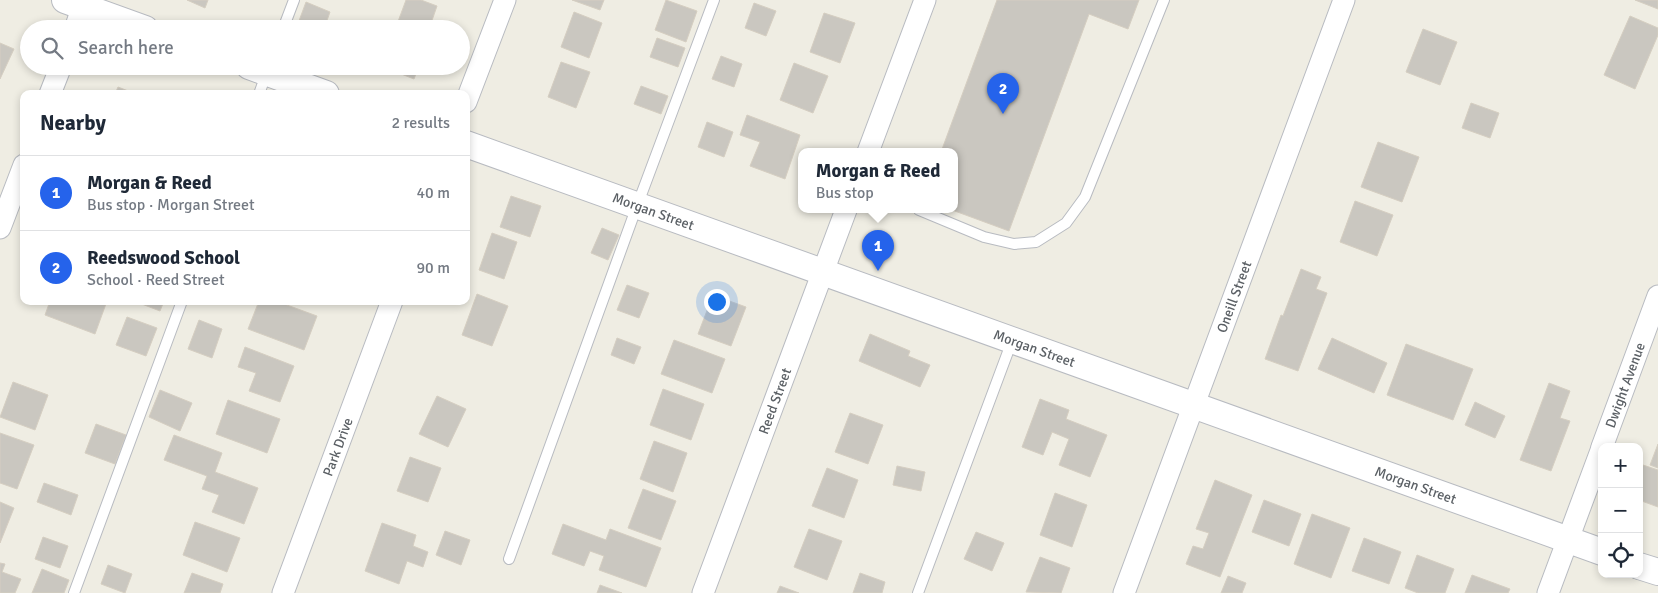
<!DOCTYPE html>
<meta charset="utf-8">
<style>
:root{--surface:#fff;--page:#f2f2f3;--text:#1f2937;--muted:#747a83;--line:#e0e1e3;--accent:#2563eb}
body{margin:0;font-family:Signika,sans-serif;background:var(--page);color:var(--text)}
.controls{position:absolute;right:15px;bottom:15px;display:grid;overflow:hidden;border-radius:10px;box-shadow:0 2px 8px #0003}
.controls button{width:45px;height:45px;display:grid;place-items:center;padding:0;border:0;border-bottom:1px solid var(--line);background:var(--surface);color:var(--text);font:25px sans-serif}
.you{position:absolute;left:716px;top:301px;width:18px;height:18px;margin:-12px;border:4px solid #fff;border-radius:50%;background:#1a73e8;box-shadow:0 0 0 8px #1a73e833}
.badge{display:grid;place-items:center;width:32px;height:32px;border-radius:50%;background:var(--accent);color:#fff;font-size:16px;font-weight:700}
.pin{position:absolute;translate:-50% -41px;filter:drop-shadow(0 1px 2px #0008)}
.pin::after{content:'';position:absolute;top:26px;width:18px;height:15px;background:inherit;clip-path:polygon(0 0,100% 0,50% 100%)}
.popup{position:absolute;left:798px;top:148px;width:160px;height:65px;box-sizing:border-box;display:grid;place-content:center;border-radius:10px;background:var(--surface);filter:drop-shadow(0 1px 4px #0005);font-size:16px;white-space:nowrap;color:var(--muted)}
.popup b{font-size:19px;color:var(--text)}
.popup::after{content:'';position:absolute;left:50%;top:100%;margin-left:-10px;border:10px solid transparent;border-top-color:var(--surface)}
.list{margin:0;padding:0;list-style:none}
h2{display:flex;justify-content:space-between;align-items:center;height:65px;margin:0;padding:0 20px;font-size:21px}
h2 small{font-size:16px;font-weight:400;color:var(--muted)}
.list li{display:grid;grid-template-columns:32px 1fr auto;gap:15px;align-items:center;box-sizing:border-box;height:75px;padding:0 20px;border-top:1px solid var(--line)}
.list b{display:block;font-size:19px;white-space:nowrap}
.list p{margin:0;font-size:16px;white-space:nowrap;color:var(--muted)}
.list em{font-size:16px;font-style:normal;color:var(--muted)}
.icon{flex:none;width:28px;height:28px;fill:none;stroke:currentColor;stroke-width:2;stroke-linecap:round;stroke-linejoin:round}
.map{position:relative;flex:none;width:1658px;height:593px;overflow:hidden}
.search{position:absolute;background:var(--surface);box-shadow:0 2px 8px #0003;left:20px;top:20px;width:450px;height:55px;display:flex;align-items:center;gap:12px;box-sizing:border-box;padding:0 18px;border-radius:28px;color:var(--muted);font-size:19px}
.panel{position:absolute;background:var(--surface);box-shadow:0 2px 8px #0003;left:20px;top:90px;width:450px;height:215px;border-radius:10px}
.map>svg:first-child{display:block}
</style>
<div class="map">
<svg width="1658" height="593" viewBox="0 0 1658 593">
<rect width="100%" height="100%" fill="#efede3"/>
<path fill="#cac7c0" stroke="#d5cec1" d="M187 0H208L205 8Z
M406 0H421L437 6 429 29 396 27Z
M572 0H604L600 10Z
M666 0 697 11 686 42 655 30Z
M997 0H1139L1128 29 1089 14 1009 231 952 210H954V152H941Z
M1635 0H1658V9Z
M306 2 330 12 324 29H296Z
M754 3 776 11 766 36 745 28Z
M574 12 602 23 589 58 561 47Z
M824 13 855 23 840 63 810 52Z
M1630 16 1658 28V35L1635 89 1604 75Z
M1423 29 1457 42 1440 85 1406 72Z
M657 38 685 48 678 67 650 57Z
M0 43 14 49 0 79Z
M721 56 742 64 734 87 712 79Z
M561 62 590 72 576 108 548 97Z
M794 63 828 76 813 113 780 100Z
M381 66H419L414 79Z
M641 86 668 96 661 114 634 104Z
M118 87 136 94H115Z
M1471 103 1499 113 1490 138 1462 128Z
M747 115 800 135 785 179 750 166 760 142 740 135Z
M707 122 733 132 724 157 698 147Z
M1378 142 1419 157 1402 202 1361 187Z
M511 196 541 206 530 237 500 227Z
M1355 201 1393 215 1377 256 1340 242Z
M602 228 619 235 608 260 591 253Z
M492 233 517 242 504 279 479 270Z
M1301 269 1321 277 1316 289 1327 293 1298 371 1265 359 1281 315 1283 316Z
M627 285 649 293 639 318 617 310Z
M477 294 508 306 492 346 462 335Z
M713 295 746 307 731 346 698 334Z
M50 301H107L95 334 45 315Z
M134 301H164L160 311Z
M259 301H276L317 316 304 350 248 329Z
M127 317 157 328 146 356 116 345Z
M199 320 222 329 212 358 188 349Z
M870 334 910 351 908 356 930 365 920 387 859 361Z
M617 338 641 347 634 364 611 355Z
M1332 338 1387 363 1374 393 1318 369Z
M674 340 725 359 712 393 661 374Z
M1406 344 1473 369 1453 420 1387 395Z
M245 347 294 366 280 402 249 391 256 373 238 367Z
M13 382 48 395 35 430 0 417Z
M1549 383 1570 391 1560 418 1570 421 1551 471 1520 460Z
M663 389 704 404 691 440 650 425Z
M160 390 192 403 180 431 149 417Z
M437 396 466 409 448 447 419 434Z
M1040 399 1069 410 1066 419 1107 435 1090 477 1059 465 1069 439 1052 432 1043 455 1022 447Z
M228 400 280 419 267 453 216 434Z
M1475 402 1505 416 1495 438 1465 425Z
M850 413 883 425 868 464 835 452Z
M96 424 126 435 115 464 85 453Z
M0 433 34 445 17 489 0 483Z
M174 435 222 453 215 472 258 488 244 524 212 512 219 495 202 489 207 476 164 460Z
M654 441 687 453 673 492 640 479Z
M1658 444V468L1650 465Z
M410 457 441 468 428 502 397 491Z
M1643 465 1658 470V507L1639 500V475Z
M897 466 925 472 921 491 893 485Z
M827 468 858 480 844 518 812 506Z
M1215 480 1252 495 1220 577 1186 564 1193 546 1203 549 1209 533 1196 529Z
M44 483 78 495 71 515 37 502Z
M643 489 676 501 661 540 628 528Z
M1055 493 1087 505 1072 547 1040 535Z
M1264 500 1301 514 1289 546 1252 532Z
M0 502 14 508 0 543Z
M1312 514 1350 528 1331 578 1294 564Z
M195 522 240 538 227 572 183 555Z
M382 523 416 535 413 546 428 552 423 567 407 561 399 584 365 571Z
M563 524 606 540 610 529 661 548 646 587 599 570 604 556 590 551 584 566 552 554Z
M809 529 842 541 827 580 794 567Z
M445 531 470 540 461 565 436 555Z
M976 532 1004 543 992 571 964 559Z
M43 537 68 546 60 568 35 559Z
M1364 538 1401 552 1389 584 1352 571Z
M1417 555 1454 569 1445 593H1418L1405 588Z
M1040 557 1070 568 1061 593 1026 592Z
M0 563 5 564 2 572 21 579 15 593H0Z
M108 565 132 574 125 593 101 584Z
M42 569 69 580 64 593H32Z
M192 573 223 584 220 593H184Z
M860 573 885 582 882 593H853Z
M1472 575 1510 589 1508 593H1465Z
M1228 576 1246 583 1242 593H1221Z
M600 585 622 593H597Z
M780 586 799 593H777Z"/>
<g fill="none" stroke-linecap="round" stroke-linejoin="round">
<g stroke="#b8bbc1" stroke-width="12">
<path id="service" d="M283 29 294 0
M259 94 267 72
M919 210 984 237 1014 244 1036 242 1066 223 1085 197 1164 0
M509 559 637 206 714 0
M74 593 182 301
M918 593 1012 341"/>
</g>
<g stroke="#b8bbc1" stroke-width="23">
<g id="minor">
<path d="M75 29 85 0"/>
<path d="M50 94 61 66"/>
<path d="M466 102 505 0"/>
<path d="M868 152 925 0"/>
<path d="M0 228 24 165"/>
<path id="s1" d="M1602 447 1658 296"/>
<path id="s2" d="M283 593 392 301"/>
<path id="s3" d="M703 593 846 210"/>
<path id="s4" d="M1124 593 1344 0"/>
<path d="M1548 593 1602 448"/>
</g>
</g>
<g stroke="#b8bbc1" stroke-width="28">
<g id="tertiary">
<path d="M65 0 145 29"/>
<path d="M249 66 326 94"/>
<path id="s5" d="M466 144 1602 552"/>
<path d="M1639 566 1658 572"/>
</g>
</g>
<use href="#service" stroke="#fff" stroke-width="10"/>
<use href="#minor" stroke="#fff" stroke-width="21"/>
<use href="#tertiary" stroke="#fff" stroke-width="26"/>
</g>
<g text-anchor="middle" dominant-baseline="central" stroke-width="5" stroke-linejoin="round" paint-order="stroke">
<g font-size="14" fill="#5b6065" stroke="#fff">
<text stroke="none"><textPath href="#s5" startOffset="199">Morgan Street</textPath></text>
<text stroke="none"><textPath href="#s4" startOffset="316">Oneill Street</textPath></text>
<text stroke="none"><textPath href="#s5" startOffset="604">Morgan Street</textPath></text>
<text stroke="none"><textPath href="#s1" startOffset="66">Dwight Avenue</textPath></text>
<text stroke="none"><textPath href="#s3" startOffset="205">Reed Street</textPath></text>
<text stroke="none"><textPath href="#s2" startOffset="156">Park Drive</textPath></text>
<text stroke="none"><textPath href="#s5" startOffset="1009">Morgan Street</textPath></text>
</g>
</g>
</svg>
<div class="controls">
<button>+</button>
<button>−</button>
<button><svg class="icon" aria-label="locate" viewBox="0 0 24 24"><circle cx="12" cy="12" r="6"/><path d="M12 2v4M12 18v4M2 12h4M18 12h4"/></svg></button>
</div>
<div class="you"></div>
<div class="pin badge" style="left:878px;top:271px">1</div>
<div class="popup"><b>Morgan &amp; Reed</b>Bus stop</div>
<div class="pin badge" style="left:1003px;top:114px">2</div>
<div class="search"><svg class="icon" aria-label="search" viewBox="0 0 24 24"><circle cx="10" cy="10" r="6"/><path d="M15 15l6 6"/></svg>Search here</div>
<section class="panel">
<h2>Nearby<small>2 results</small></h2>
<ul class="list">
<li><span class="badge">1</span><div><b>Morgan &amp; Reed</b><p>Bus stop · Morgan Street</p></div><em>40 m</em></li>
<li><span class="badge">2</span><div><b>Reedswood School</b><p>School · Reed Street</p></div><em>90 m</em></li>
</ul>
</section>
</div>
